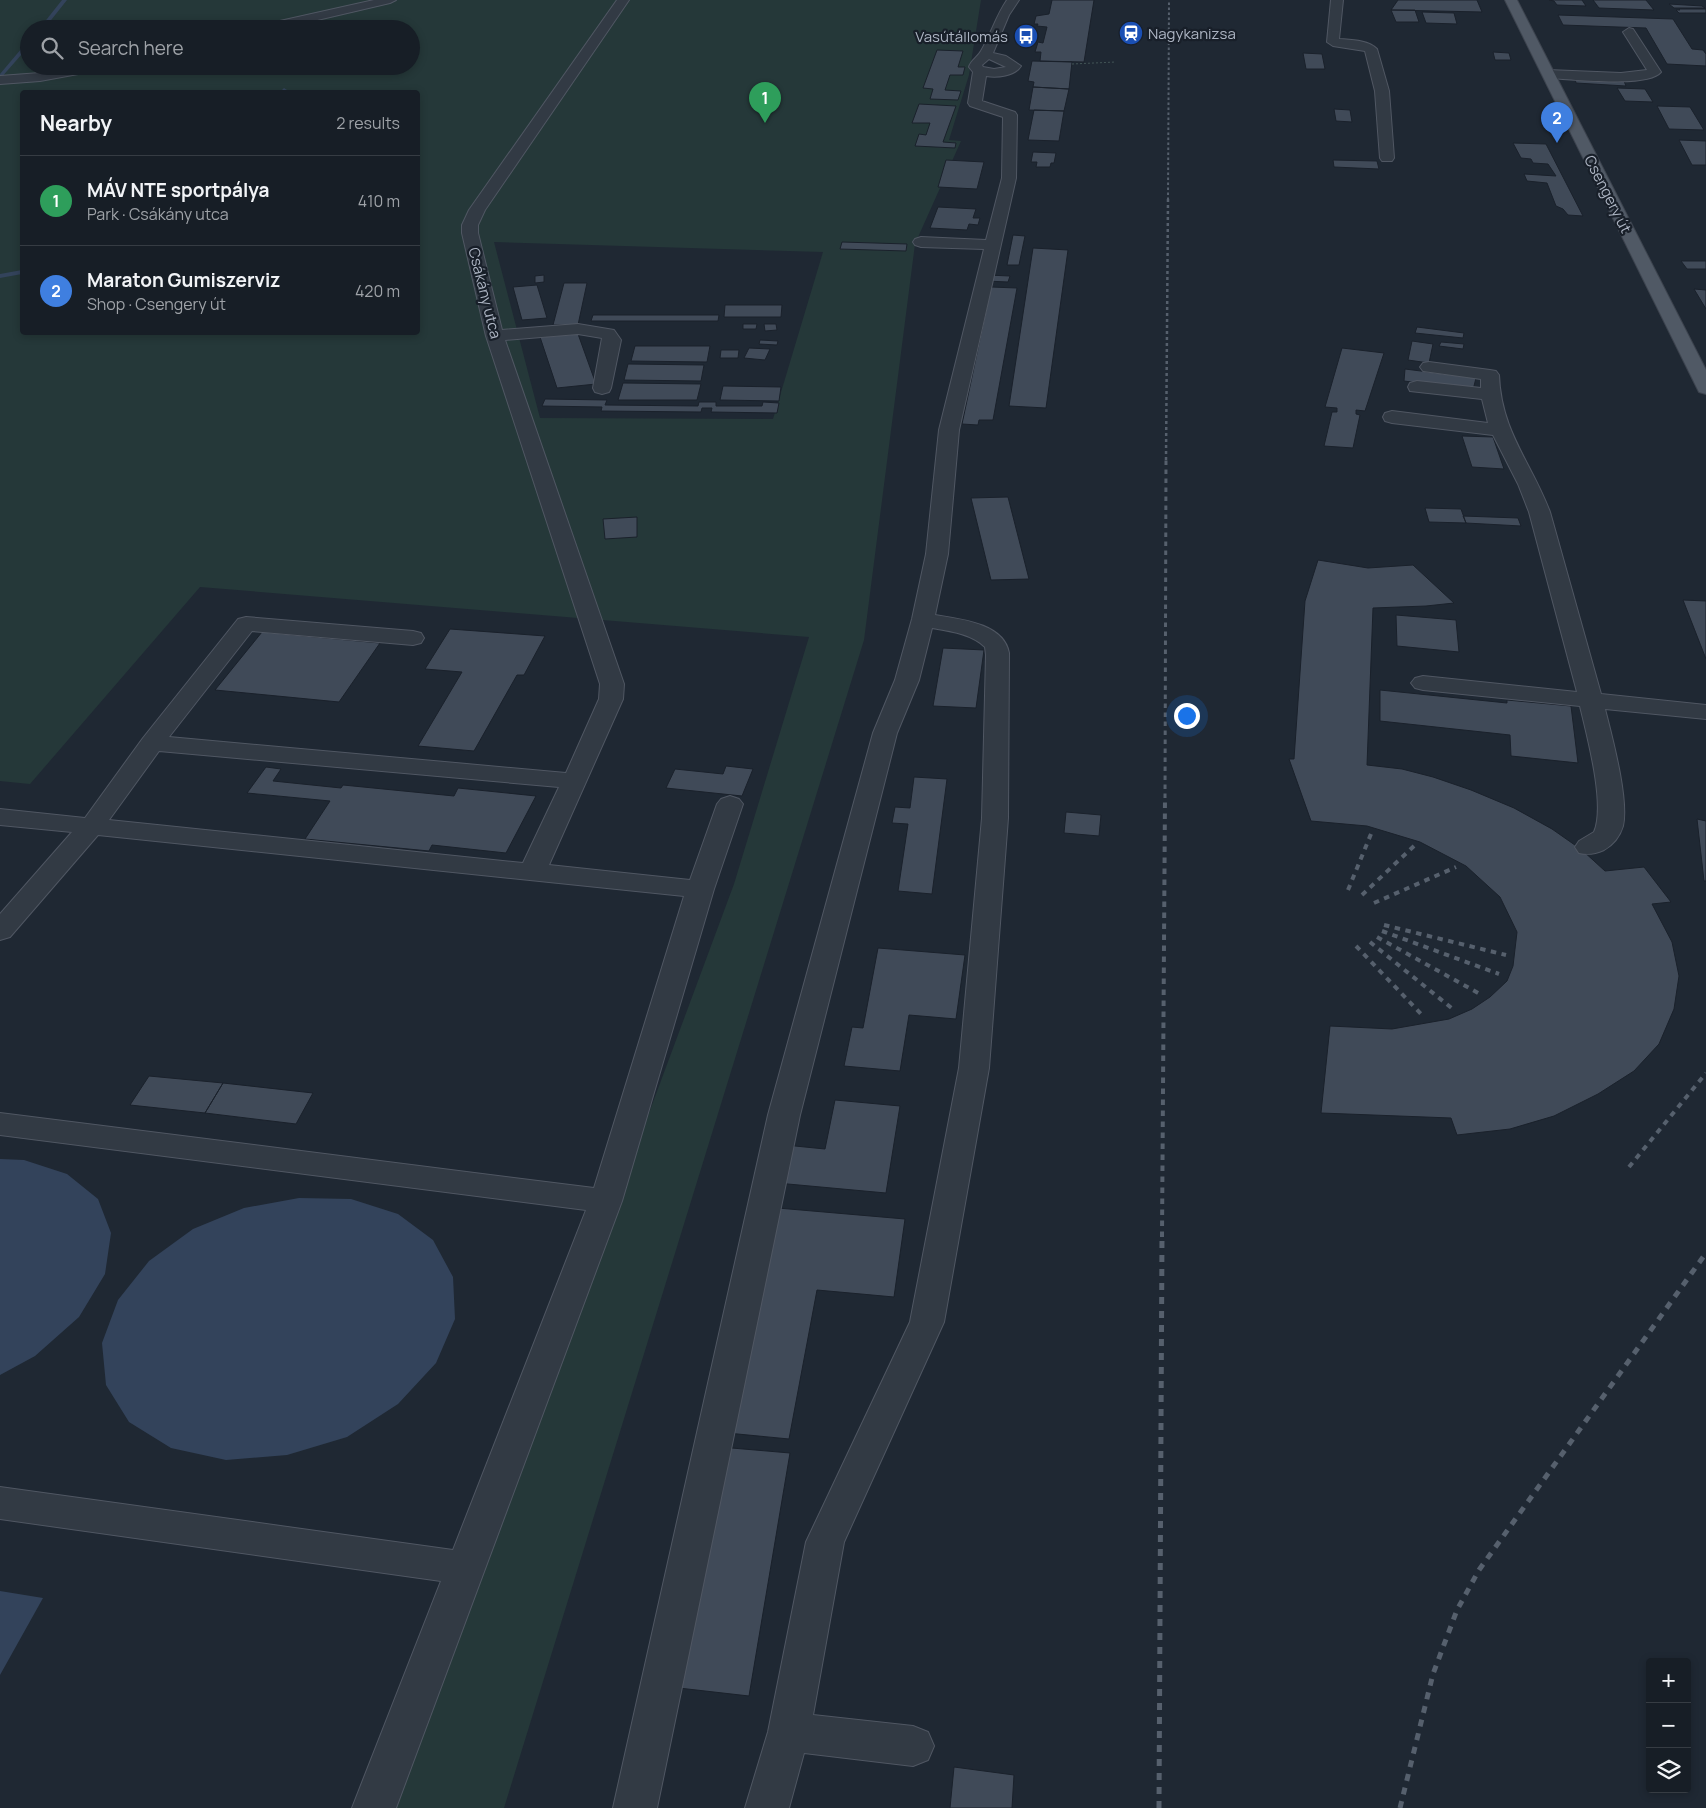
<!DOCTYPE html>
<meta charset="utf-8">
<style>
:root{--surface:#171e26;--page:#20272e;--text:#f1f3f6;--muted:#9ea2a7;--line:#363c43;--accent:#81abf2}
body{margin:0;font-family:Manrope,sans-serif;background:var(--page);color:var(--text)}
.controls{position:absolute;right:15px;bottom:15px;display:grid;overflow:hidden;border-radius:5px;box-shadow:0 2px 8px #0003}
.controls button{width:45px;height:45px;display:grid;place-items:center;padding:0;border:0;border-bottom:1px solid var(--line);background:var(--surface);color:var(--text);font:25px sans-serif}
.you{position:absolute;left:1186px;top:715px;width:18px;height:18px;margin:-12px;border:4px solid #fff;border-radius:50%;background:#1a73e8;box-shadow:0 0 0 8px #1a73e833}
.badge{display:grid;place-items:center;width:32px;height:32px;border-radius:50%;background:var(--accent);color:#fff;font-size:16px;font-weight:700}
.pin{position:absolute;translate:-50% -41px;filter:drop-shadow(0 1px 2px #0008)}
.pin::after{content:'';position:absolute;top:26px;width:18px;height:15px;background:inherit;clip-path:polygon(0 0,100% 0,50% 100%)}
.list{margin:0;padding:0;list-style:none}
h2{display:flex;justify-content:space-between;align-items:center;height:65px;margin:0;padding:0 20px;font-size:21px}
h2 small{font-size:16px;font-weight:400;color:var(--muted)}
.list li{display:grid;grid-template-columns:32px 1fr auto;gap:15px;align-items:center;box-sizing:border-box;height:90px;padding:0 20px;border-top:1px solid var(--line)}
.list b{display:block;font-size:19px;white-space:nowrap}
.list p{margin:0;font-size:16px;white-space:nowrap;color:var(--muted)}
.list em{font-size:16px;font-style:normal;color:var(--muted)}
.icon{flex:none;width:28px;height:28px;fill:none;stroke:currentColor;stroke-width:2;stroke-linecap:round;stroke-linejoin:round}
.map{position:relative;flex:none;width:1706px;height:1808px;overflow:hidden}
.search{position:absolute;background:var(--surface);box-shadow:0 2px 8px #0003;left:20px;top:20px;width:400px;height:55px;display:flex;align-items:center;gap:12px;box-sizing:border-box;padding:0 18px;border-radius:28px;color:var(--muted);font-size:19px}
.panel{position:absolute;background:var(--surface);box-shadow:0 2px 8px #0003;left:20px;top:90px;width:400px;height:245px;border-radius:5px}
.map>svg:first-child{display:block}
</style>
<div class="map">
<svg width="1706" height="1808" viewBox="0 0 1706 1808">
<rect width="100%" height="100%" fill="#1f2833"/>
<path fill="#253839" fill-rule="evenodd" d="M0 0H981L969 75 949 140 961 141 915 244 864 640 504 1808H391L734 884 809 637 200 587 30 784 0 781ZM29 29H411V66H29ZM22 92H418V332H22ZM494 242 823 252 773 419 540 418Z"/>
<path fill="#33435b" d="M0 1159 24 1160 67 1174 98 1199 111 1233 105 1274 79 1317 35 1356 0 1375Z
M299 1198 351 1199 398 1214 433 1240 453 1277 455 1319 436 1363 398 1404 347 1437 287 1455 226 1460 171 1448 129 1422 106 1385 102 1343 118 1300 149 1261 193 1229 244 1208Z
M0 1591 43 1598 0 1675Z"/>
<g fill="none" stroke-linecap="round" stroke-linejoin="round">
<path fill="#33435b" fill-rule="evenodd" d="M62 0H67L44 29H39Z
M27 42H29V46L0 79V74Z
M284 88 287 90 285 92H280Z
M22 270V274L0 278V274Z"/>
</g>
<path fill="#404a58" stroke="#1a212b" d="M1052 0H1094L1084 62 1040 61 1041 52H1035L1038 42 1043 43 1047 27 1037 26 1038 24H1034L1036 16 1049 14Z
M1398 0H1477L1482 12 1391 10Z
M1582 0 1586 6 1557 5 1554 1 1549 0Z
M1593 0H1646L1654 10 1599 8Z
M1669 4 1702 6 1705 8H1674Z
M1679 9H1706V13H1679L1676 10H1680Z
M1391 10H1415L1419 22H1396Z
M1422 12 1454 13 1457 24 1426 23Z
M1558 15 1673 19 1692 49 1703 50 1706 54V66L1667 64 1646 28 1563 25Z
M937 50 963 51 958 67H965L963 75H950L945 90 961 91 958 100 930 99 933 89 923 88Z
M1493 52 1509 53 1511 60H1495Z
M1303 53 1322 54 1325 69H1306Z
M1032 61 1072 62 1069 89 1033 87 1034 82 1028 81Z
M1575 79 1624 81 1626 86 1576 83Z
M1033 87 1069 89 1064 111 1029 110Z
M1617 88 1645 89 1653 102 1625 101Z
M919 104 956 106 943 142 956 143 955 148 915 146 919 134 926 135 930 123H912Z
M1657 106 1690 107 1704 130 1669 129Z
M1334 109 1350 110 1352 122 1336 121Z
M1034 110 1064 111 1059 141 1028 140Z
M1679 140 1706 141V165H1692Z
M1513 143 1546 144 1583 216 1568 215 1563 209 1556 206 1547 183 1527 181 1524 174 1556 176 1548 164 1533 163 1531 159 1521 158Z
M1033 152 1056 153 1054 163H1051L1050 167H1036L1037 162H1031Z
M946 160 984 162 977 189 938 187Z
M1333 160 1377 161 1379 169 1334 167Z
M938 207 976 209 973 218H980L978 225 969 224 967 230 930 228Z
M1013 235 1025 236 1019 265H1007Z
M842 242 907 244 906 251 840 249Z
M1033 248 1068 250 1046 408 1009 406Z
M1681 261H1706V269H1687Z
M544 275V282L535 283V276Z
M987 275 1010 276 1008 282 986 281Z
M564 283H587L578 325H553Z
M537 285 547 318 522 320 513 287Z
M991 287 1017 288 993 420H979L978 425 962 424Z
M1694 289 1706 290V309Z
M725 305H782L781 317H724Z
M593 315H719L718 321H591Z
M743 324H757L756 329H743Z
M764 324H776L777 330 765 331Z
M1417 327 1464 333 1463 338 1415 333Z
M578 334 596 384 557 388 540 337Z
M760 340 778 341 777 345 759 344Z
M1412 341 1433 344 1429 363 1408 360Z
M1441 342 1464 344 1463 349 1439 346Z
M635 346H710L707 362 631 361Z
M749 348 770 349 765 360 744 358Z
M1342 348 1384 353 1365 411 1356 410V414L1360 415 1353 448 1324 446 1332 412H1337V408L1325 407Z
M721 350H739L738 358H720Z
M628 364 704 365 701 381 624 380Z
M1405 369 1476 378 1473 390 1404 381Z
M623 383 701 384 697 400H618Z
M723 386 781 387 779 401 720 400Z
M545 399 607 400 605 405 698 406 699 402H716V406H762L763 402 779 403 777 413 711 412 712 408H702L701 412 601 411 602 407 542 406Z
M1462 436 1493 437 1504 469 1472 467Z
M1008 497 1029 579 991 580 971 498Z
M1425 508 1461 509 1466 523 1429 522Z
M1463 516 1518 518 1521 526 1466 523Z
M637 517V537L605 539 603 519Z
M1318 560 1368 568 1413 565 1454 603 1426 606 1373 608 1367 765 1402 769 1433 777 1471 790 1514 808 1552 829 1582 850 1605 871 1644 867 1671 902 1652 904 1672 942 1679 976 1674 1009 1659 1044 1634 1071 1598 1094 1554 1116 1510 1129 1457 1135 1451 1118 1321 1113 1330 1026 1392 1029 1449 1019 1472 1009 1490 997 1507 981 1513 966 1517 932 1500 897 1466 866 1420 842 1367 826 1311 821 1289 759H1294L1305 601Z
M1683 600 1706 601V659Z
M1396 615 1456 620 1459 652 1397 646Z
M450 629 545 636 524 675H517L474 751 418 746 462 672 425 669Z
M262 632 380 643 339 702 215 690Z
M943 648 984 650 976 708 933 706Z
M1380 690 1507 703V700L1571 706 1578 763 1511 756 1510 735 1380 721Z
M726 766 753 769 742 796 666 788 675 769 723 774Z
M266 767 281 769 273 781 341 788 343 785 454 796 458 788 536 796 506 853 432 845 429 851 305 839 330 801 247 793Z
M914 777 947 779 932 894 898 891 908 824 892 823 895 807 910 808Z
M1066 812 1101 815 1099 836 1064 833Z
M1697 819 1706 821V881H1704Z
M878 948 965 955 956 1019 909 1015 900 1071 844 1066 852 1027 863 1028Z
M149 1076 223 1083 205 1113 130 1105Z
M223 1083 313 1093 296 1124 205 1113Z
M835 1100 900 1106 886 1193 777 1183 785 1145 825 1149Z
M766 1207 905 1219 894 1297 817 1290 789 1439 717 1432Z
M720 1447 790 1453 749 1696 670 1687Z
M954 1767 1014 1775 1012 1808H950Z"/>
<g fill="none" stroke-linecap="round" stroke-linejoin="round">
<g stroke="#505763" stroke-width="2">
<path id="minor" d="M374 0H396L390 3 279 29H256L262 25Z
M617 0H629L485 210 478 225V233L502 330 578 324 614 330 621 340 611 388 609 392 602 394 595 392 593 388 602 338 578 334 505 340 624 684 623 699 549 865 690 880 717 804 721 799 730 796 739 799 743 804 714 889 622 1201 396 1808H352L441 1581 0 1519V1487L453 1550 586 1210 0 1135V1113L594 1188 684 896 98 835 10 937 0 940V914L72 832 0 825V809L85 818 143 738 238 619 246 617 413 631 421 633 424 638 421 643 413 645 252 631 169 737 566 773 599 699 600 684 486 336 462 233V225L469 210ZM159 751 559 787 523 863 109 820Z
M1007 0H1019L1009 15 993 53 1006 56 1021 66C1015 76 997 78 986 76L982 101 1015 112 1017 115 1016 178 959 430 948 554 935 615C959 619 1004 623 1009 653L1008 818 989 1068 944 1322 844 1542 813 1715 913 1726 928 1732 934 1746 928 1760 913 1766 804 1753 789 1808H745L768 1732 806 1542 910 1322 959 1068 982 818 986 655 985 647C972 634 950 631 932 628L919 680 897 733 800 1115 657 1808H613L768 1115 873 733 895 680 912 619 926 554 939 430 984 249 921 247 915 245 913 242 915 239 921 237 986 240 1002 178 1003 117 970 106 968 103 973 72 969 67C971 60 978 57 981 51 991 34 996 16 1007 0ZM989 59 1006 67 994 69 983 67 982 65Z
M1331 0H1343L1339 39C1352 40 1368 40 1377 49L1389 91 1394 158 1392 161H1382L1380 158 1375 91 1365 51 1333 46 1327 42Z
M1629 28 1633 29 1661 72C1648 88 1570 79 1548 78L1542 74 1548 70 1621 73 1647 70 1623 32Z
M78 66H106L100 70 40 81 0 84V76L40 73Z
M1429 362 1490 370 1496 371 1499 375C1501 431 1531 462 1550 512L1601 694 1706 705V719L1605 709C1612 737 1629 799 1623 826 1620 836 1613 845 1604 850 1595 854 1588 855 1579 853L1575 847 1579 841 1594 832C1606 805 1587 736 1580 706L1423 690 1415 688 1411 683 1415 678 1423 676 1577 692 1529 512 1518 484 1493 435 1392 423 1385 421 1383 417 1385 413 1392 411 1488 423 1482 399 1410 391 1408 387 1410 383 1417 381 1481 388V379L1423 371 1420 367 1423 363Z"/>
</g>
<g stroke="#3c434e" stroke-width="2">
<path id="major" d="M1505 0H1517L1706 370V394L1699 392 1697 388Z"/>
</g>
<path stroke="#425456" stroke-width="1" stroke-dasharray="2 2" stroke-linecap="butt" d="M1072 64 1116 62"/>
<use href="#minor" fill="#323a44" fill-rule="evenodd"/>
<use href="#major" fill="#505965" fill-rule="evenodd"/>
<path stroke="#56606d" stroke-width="2" stroke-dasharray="2.5 2.5" stroke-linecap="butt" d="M1168 200 1169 0"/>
<path stroke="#56606d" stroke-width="2.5" stroke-dasharray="3 3" stroke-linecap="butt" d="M1166 460 1168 199"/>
<path stroke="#56606d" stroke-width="3" stroke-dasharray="4.5 4.5" stroke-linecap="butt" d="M1165 798 1166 459"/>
<path stroke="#56606d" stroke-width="4" stroke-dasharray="5.5 5.5" stroke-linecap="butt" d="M1348 890 1371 834
M1362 895 1415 845
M1374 903 1456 867
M1384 925 1506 955
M1382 931 1499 974
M1377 937 1480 994
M1370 942 1454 1010
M1356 946 1424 1017
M1629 1167 1706 1073
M1162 1237 1165 797"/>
<path stroke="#56606d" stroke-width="5" stroke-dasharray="7 7" stroke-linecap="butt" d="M1159 1808 1162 1236
M1400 1808 1433 1674 1457 1610 1479 1570 1706 1253"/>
</g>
<defs>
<g id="station-disc" transform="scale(1.25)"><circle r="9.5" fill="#1a4fb4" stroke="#181f29"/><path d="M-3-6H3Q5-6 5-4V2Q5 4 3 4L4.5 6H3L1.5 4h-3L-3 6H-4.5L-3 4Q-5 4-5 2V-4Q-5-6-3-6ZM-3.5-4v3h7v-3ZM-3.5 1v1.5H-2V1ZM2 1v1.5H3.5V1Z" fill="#fff"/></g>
<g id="bus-disc" transform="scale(1.25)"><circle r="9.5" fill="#1a4fb4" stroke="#181f29"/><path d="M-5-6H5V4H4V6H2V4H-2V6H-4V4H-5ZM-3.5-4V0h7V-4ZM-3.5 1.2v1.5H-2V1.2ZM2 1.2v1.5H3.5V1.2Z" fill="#fff"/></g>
</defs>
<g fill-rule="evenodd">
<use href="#station-disc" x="1131" y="33"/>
<use href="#bus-disc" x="1026" y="36"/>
</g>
<g text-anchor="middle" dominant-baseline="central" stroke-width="4.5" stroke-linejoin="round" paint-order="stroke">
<g font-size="15" fill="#acb4c2" stroke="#181f29" text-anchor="start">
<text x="1148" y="33">Nagykanizsa</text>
<text x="1008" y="36" text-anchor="end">Vasútállomás</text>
</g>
<g font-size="15" fill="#acb4c2" stroke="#181f29">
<text transform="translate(1608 194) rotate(63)">Csengery út</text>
<text transform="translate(485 293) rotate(76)">Csákány utca</text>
</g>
</g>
</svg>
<div class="controls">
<button>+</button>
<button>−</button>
<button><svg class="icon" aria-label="layers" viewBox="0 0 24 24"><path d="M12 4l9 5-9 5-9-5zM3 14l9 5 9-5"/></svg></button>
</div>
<div class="you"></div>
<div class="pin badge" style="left:765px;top:123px;background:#2e9e5b">1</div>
<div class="pin badge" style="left:1557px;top:143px;background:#3f7fe0">2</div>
<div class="search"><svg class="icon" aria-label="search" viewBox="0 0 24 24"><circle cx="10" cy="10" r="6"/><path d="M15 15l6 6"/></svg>Search here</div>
<section class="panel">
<h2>Nearby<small>2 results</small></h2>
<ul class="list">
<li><span class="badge" style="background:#2e9e5b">1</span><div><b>MÁV NTE sportpálya</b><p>Park · Csákány utca</p></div><em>410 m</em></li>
<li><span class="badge" style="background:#3f7fe0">2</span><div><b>Maraton Gumiszerviz</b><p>Shop · Csengery út</p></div><em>420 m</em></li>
</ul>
</section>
</div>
